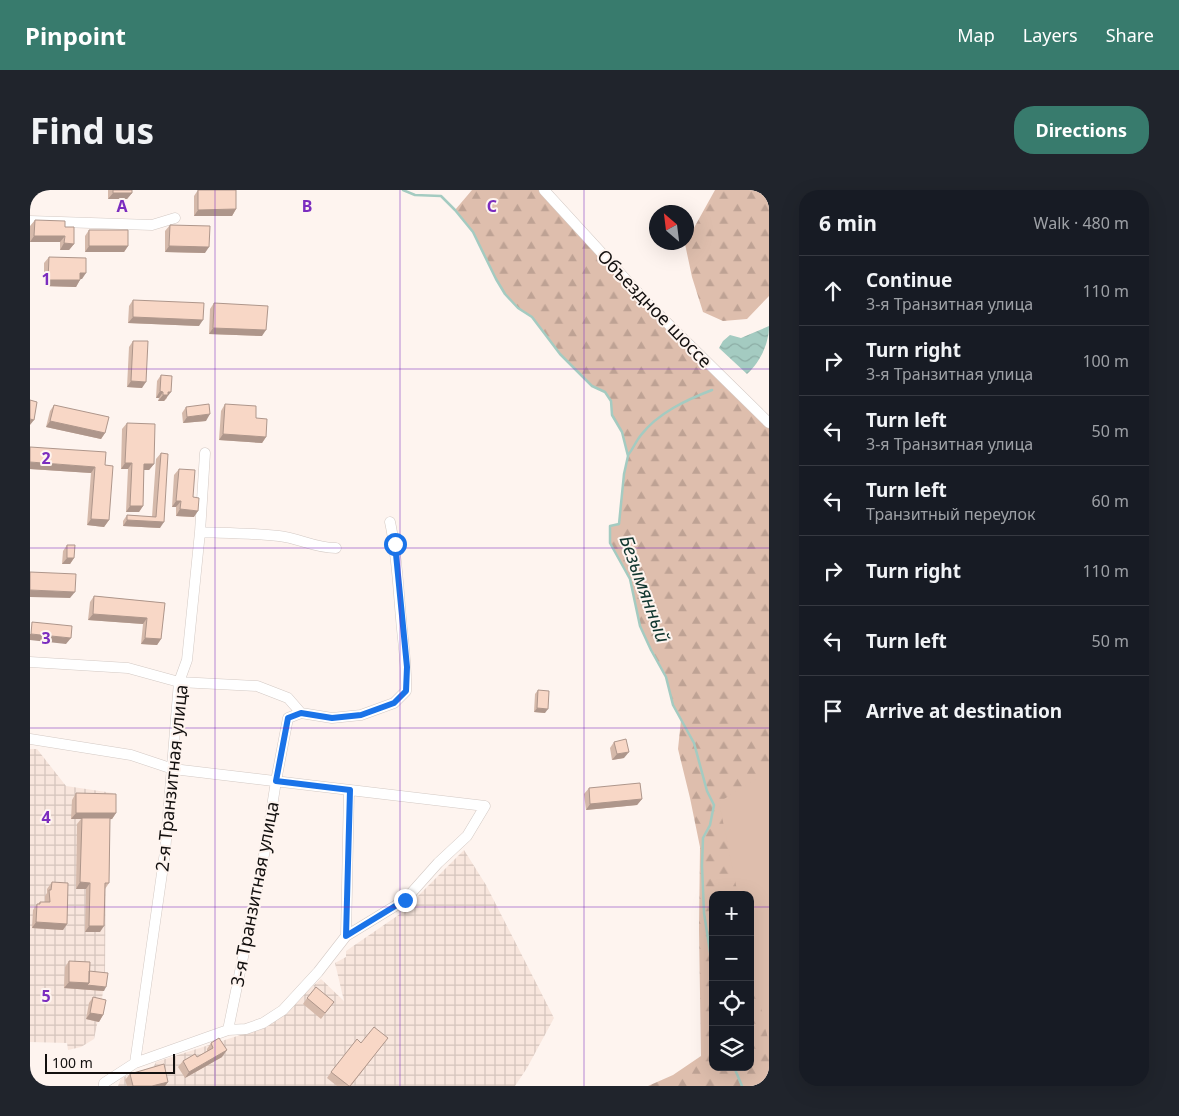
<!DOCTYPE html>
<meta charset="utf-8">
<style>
:root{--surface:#171b24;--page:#20242c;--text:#f1f3f6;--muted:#9ea1a6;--line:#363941;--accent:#387b6d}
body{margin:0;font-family:"Noto Sans",sans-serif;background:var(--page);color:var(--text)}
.controls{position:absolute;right:15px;bottom:15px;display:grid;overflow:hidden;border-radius:10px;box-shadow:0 5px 20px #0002}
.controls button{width:45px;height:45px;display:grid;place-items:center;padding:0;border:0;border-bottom:1px solid var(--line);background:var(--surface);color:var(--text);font:25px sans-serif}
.compass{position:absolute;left:619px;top:15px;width:45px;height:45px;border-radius:50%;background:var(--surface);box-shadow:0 5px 20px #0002;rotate:332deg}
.scale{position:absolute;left:15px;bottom:12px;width:130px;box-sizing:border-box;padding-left:5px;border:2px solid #13100f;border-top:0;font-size:14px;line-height:18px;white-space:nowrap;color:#13100f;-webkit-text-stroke:4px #fef4ef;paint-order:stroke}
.stop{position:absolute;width:15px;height:15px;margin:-11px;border:4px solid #1a73e8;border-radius:50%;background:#fff}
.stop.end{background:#1a73e8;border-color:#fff;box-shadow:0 1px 5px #0008}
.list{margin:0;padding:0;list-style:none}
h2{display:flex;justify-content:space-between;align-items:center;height:65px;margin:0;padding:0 20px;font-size:21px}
h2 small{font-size:16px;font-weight:400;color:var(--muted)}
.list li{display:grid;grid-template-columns:32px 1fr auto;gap:15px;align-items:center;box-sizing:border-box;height:70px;padding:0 20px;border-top:1px solid var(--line)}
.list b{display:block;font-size:19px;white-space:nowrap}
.list p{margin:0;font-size:16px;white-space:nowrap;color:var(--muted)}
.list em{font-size:16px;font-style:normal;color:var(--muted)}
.icon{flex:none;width:28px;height:28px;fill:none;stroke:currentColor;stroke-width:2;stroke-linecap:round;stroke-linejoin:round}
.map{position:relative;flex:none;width:739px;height:896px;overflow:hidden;border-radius:20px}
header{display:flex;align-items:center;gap:30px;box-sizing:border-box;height:70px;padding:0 25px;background:var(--accent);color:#fff}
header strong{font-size:24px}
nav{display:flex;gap:28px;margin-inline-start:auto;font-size:18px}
.intro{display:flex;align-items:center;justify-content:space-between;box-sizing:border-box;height:120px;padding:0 30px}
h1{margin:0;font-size:35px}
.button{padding:12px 22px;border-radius:20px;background:var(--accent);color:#fff;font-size:18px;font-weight:700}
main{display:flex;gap:30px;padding:0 30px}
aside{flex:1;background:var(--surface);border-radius:20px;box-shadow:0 5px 20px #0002}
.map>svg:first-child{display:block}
</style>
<header>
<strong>Pinpoint</strong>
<nav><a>Map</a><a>Layers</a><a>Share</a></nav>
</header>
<div class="intro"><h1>Find us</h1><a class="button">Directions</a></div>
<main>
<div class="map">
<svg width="739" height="896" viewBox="0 0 739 896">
<defs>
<pattern id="industrial-grid" width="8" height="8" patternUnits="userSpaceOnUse" patternTransform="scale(1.25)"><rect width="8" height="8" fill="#f8e6dd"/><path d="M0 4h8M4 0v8" fill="none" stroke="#d4c4bc"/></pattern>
<pattern id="forest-firs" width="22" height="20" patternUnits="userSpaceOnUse" patternTransform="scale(1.25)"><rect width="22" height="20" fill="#debead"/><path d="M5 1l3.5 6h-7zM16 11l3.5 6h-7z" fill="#bea294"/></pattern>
<pattern id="water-waves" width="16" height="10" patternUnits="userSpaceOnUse" patternTransform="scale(1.25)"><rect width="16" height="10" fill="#a4cbc1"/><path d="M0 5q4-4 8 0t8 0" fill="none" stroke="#8cada5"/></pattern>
</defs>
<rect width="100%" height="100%" fill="#fef4ef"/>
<path fill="url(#industrial-grid)" d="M0 559H7L36 596 83 603 82 629 76 634 75 787 71 816 64 849 51 857 38 860 37 853 0 852Z
M434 660 456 695 524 828 497 878 485 896H88L91 888 124 876 126 872 235 837 291 789 314 811 305 773 316 767V761L370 724Z"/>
<path fill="url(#forest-firs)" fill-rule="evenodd" d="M442 0H514L739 233V896H618L643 885 671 866 669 739 670 657 660 608 648 559 651 530 643 515 636 487 621 460 610 436 600 389 580 353V336L589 334 594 284 598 266 592 242 582 225 581 211 575 202 562 196 530 164 502 127 488 118 475 104 466 89 443 42 425 20ZM683 705H720V877H683Z
M685 0H739V106L717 129 693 131 673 122 662 87 655 54Z"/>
<path fill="#debead" d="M739 582V854L720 765V705H708L689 612Z"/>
<path fill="url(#water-waves)" d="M739 136C739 154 730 172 717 184L689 158 693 151 700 145 711 148Z"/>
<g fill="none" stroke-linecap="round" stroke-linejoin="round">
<path stroke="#a4cbc1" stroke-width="2.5" d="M373 0 385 5 411 6 425 20 443 42 466 89 475 104 488 118 502 127 530 164 562 196 575 202 581 211 582 225 592 242 598 266 594 284 589 334 580 336V353L600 389 610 436 621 460 636 487 643 515 664 553 677 601 684 615 680 635 673 648 672 676 674 723 683 781
M598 265C603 259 606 251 611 245 628 223 656 210 682 200
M704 877 712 896"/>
<g stroke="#d3c9c4" stroke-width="11">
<path id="minor" d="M514 0 622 118 739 233
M0 31 122 35 145 28
M170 342C196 343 223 343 249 346 269 348 284 358 306 358
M0 472 98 478 149 492 227 496 258 508 271 523
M0 549 101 565 143 579 455 616 437 646 408 673 375 710 316 746
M198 840 216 839 233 833 253 820 288 782 316 746 319 600
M105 873 198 840 236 655 246 591 258 528 271 523 302 528 331 525 364 513 376 501C377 476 373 453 371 428 368 396 367 364 360 332
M74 896V893L105 873 135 662 149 492 157 470 170 342 175 263"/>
</g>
<use href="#minor" stroke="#fff" stroke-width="10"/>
</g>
<path fill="#d5b9aa" d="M78 0H102V3L97 9H78Z
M168 0 206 19 202 26H164V6Z
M5 30 35 37 44 54 39 60H30V52H0V36Z
M140 35 175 63 135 62V41Z
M59 40 98 56 94 62H55V46Z
M19 67 52 89H50L46 97 14 96V73Z
M103 110 169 136 98 133 99 116Z
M184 113 232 146 179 144 180 119Z
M103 151 112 198 97 197 99 157Z
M131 185 137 208 134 211H128L129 208H126L127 191Z
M195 214 226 228 236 247 232 253 189 250 191 221Z
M24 215 75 243 71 249 16 237 20 221Z
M156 217 176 231 153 233 152 223Z
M97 233 124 274 119 280H114L113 316 109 322H96L98 279H91L92 239Z
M131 263 130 338 93 336V331L97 325 122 327 126 269Z
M75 275 79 330 74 337 57 335 61 283 0 279Z
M149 279 163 307 164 327 146 326V317H142L144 285Z
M37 355 44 368 40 374H32L33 361Z
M64 406 135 413 131 449 127 455 111 454 113 434 58 430 60 412Z
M508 500 515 523 504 522 505 504Z
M584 552 594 568 582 570 580 558Z
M559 598 612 609 607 615 556 620 554 604Z
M46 603 86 623 82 629H80L79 693 75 699 70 742H55L56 699H46L47 634 51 629H41L42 610Z
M22 692 37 734 33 740 2 738 3 720 7 714H8L10 712H15V706L17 703V699Z
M39 771 59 781 74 801 34 798 35 777Z
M63 807 73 825 69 832 56 829 59 813Z
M277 808 304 812 291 829 273 814Z
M181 853 192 867 155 888 148 877 153 871 167 867 177 861V859Z
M331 853 353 854 321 896H307L297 888 301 882Z
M100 884 138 892 135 896H97L95 890Z"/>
<path fill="#ae968b" d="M83 3H102L97 9H78Z
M206 19 202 26H164L168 20Z
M4 46H35L30 52H0Z
M34 53 44 54 39 60H30Z
M59 56H98L94 62H55Z
M139 56 179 57 175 63 135 62Z
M50 83H56L52 89H46Z
M18 90H50L46 97 14 96Z
M103 127 173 130 169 136 98 133Z
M183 138 236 140 232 146 179 144Z
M101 191 116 192 112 198 97 197Z
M130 201 133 202 129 208H126Z
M138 202H141L134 211H128L133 205Z
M180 224 176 231 153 233 157 227Z
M0 229 4 230 0 235Z
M20 231 75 243 71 249 16 237Z
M193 244 236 247 232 253 189 250Z
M0 272 65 277 61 283 0 279Z
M95 273H102L98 279H91Z
M114 274H124L119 280H110Z
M146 311H151L146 317H142Z
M100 316H113L109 322H96Z
M150 319 168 321 164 327 146 326Z
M61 329 79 330 74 337 57 335Z
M97 330 134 332 130 338 93 336Z
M37 368H44L40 374H32Z
M0 400 45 402 40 408 0 407Z
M63 424 117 428 113 434 58 430Z
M0 444H1L41 448 36 454 0 450Z
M115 448 131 449 127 455 111 454Z
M507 518 518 519 515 523 504 522Z
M599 562 594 568 582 570 587 564Z
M612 609 607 615 556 620 560 614Z
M46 623H86L82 629H51L52 628 51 629H41Z
M50 692 60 693 56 699H46Z
M6 732 37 734 33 740 2 738Z
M59 736H74L70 742H55Z
M39 792 59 793 76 797 74 801 34 798Z
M60 823 73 825 69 832 56 829Z
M197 860 192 867 155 888 159 882Z
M138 892 135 896H122Z"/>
<path fill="#f8d7c6" stroke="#ae968b" d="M83 0H102V3H83Z
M168 0H206V19L168 20Z
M5 30 35 31V37H44V54L34 53 35 46H4Z
M140 35 180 36 179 57 139 56Z
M59 40H98V56H59Z
M19 67 56 68V83H50V90H18Z
M103 110 174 113 173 130 103 127Z
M184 113 238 116 236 140 183 138Z
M103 151H118L116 192 101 191Z
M131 185 142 186 141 202H138V205H133V202L130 201Z
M0 210 7 212 4 230 0 229Z
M179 214 180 224 157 227 156 217Z
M195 214 226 216V228L237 229 236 247 193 244Z
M24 215 79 227 75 243 20 231Z
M97 233 125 234 124 274H114L113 316H100L102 273H95Z
M0 257 76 262 75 275 83 276 79 330 61 329 65 277 0 272Z
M131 263 138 264 134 332 97 330V325L126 327Z
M149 279 165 280 163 307 169 308 168 321 150 319 151 311H146Z
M37 355H45L44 368H37Z
M0 382 46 384 45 402 0 400Z
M64 406 135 413 131 449 115 448 117 428 63 424Z
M2 432 42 436 41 448 1 444Z
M508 500 519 501 518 519 507 518Z
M596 549 599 562 587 564 584 552Z
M610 593 612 609 560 614 559 598Z
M46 603 86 604V623H46Z
M52 628H80L79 693H75L74 736H59L60 693 50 692Z
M22 692 38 693 37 734 6 732 7 714H10V712H20L19 700H21Z
M39 771 60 772 59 793 39 792Z
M59 781 78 783 76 797 57 795 59 793Z
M286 797 304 812 295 823 277 808Z
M63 807 76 810 73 825 60 823Z
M344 837 358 848 320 896H319L301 882 327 849 331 853Z
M189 848 197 860 159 882 153 871 165 864 167 867 183 858 181 853Z
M134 874 138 892 122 896H103L100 884Z"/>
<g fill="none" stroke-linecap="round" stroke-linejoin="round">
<path stroke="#1a73e8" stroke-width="6" d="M365 354 377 477 376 501 364 513 331 525 302 528 271 523 258 528 246 591 320 600 316 746 375 710"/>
</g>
<path fill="none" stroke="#7b2cbf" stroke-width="1" stroke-opacity="0.55" d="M185 0V896M370 0V896M554 0V896M0 179H739M0 358H739M0 538H739M0 717H683M720 717H739"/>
<g text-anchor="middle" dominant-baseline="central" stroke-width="4" stroke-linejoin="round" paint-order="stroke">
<g font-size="18" fill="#13100f" stroke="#fef4ef">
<text transform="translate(625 118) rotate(46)">Объездное шоссе</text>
<text transform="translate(141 588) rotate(-84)">2-я Транзитная улица</text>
<text transform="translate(224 704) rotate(-79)">3-я Транзитная улица</text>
</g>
<g font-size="19" font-style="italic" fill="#11362f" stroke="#fef4ef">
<text transform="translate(615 399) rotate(70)">Безымянный</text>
</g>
</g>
<g font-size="16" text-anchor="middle" font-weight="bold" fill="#7b2cbf" stroke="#fef4ef" stroke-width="4" stroke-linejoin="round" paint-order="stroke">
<text x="92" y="22">A</text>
<text x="277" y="22">B</text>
<text x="462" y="22">C</text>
<text x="16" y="95">1</text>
<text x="16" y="274">2</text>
<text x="16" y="454">3</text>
<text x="16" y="633">4</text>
<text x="16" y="812">5</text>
</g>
</svg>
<div class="controls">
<button>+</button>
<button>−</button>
<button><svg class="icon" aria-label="locate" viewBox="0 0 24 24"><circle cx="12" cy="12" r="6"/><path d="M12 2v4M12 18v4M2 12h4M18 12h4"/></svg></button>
<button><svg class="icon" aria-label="layers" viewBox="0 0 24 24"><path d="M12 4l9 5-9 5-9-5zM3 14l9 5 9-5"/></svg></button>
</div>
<svg class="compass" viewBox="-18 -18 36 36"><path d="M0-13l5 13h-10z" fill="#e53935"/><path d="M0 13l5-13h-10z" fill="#9ea1a6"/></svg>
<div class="scale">100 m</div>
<div class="stop" style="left:365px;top:354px"></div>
<div class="stop end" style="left:375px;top:710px"></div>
</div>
<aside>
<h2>6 min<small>Walk · 480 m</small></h2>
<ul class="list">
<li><svg class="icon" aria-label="ahead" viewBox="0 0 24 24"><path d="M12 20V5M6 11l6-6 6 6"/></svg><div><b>Continue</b><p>3-я Транзитная улица</p></div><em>110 m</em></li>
<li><svg class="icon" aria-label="right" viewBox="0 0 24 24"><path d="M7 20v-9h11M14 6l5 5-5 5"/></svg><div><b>Turn right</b><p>3-я Транзитная улица</p></div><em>100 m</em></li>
<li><svg class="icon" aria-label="left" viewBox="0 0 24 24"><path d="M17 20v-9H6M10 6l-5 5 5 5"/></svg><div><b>Turn left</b><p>3-я Транзитная улица</p></div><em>50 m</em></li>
<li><svg class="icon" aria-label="left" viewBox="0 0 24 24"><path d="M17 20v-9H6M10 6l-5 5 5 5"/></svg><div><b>Turn left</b><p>Транзитный переулок</p></div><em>60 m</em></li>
<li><svg class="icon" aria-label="right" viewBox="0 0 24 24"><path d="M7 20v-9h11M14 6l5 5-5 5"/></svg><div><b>Turn right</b></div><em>110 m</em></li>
<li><svg class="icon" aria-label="left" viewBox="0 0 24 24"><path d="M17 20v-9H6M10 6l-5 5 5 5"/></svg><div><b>Turn left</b></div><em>50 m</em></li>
<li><svg class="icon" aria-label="arrive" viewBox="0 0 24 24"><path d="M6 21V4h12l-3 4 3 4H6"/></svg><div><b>Arrive at destination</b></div></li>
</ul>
</aside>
</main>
